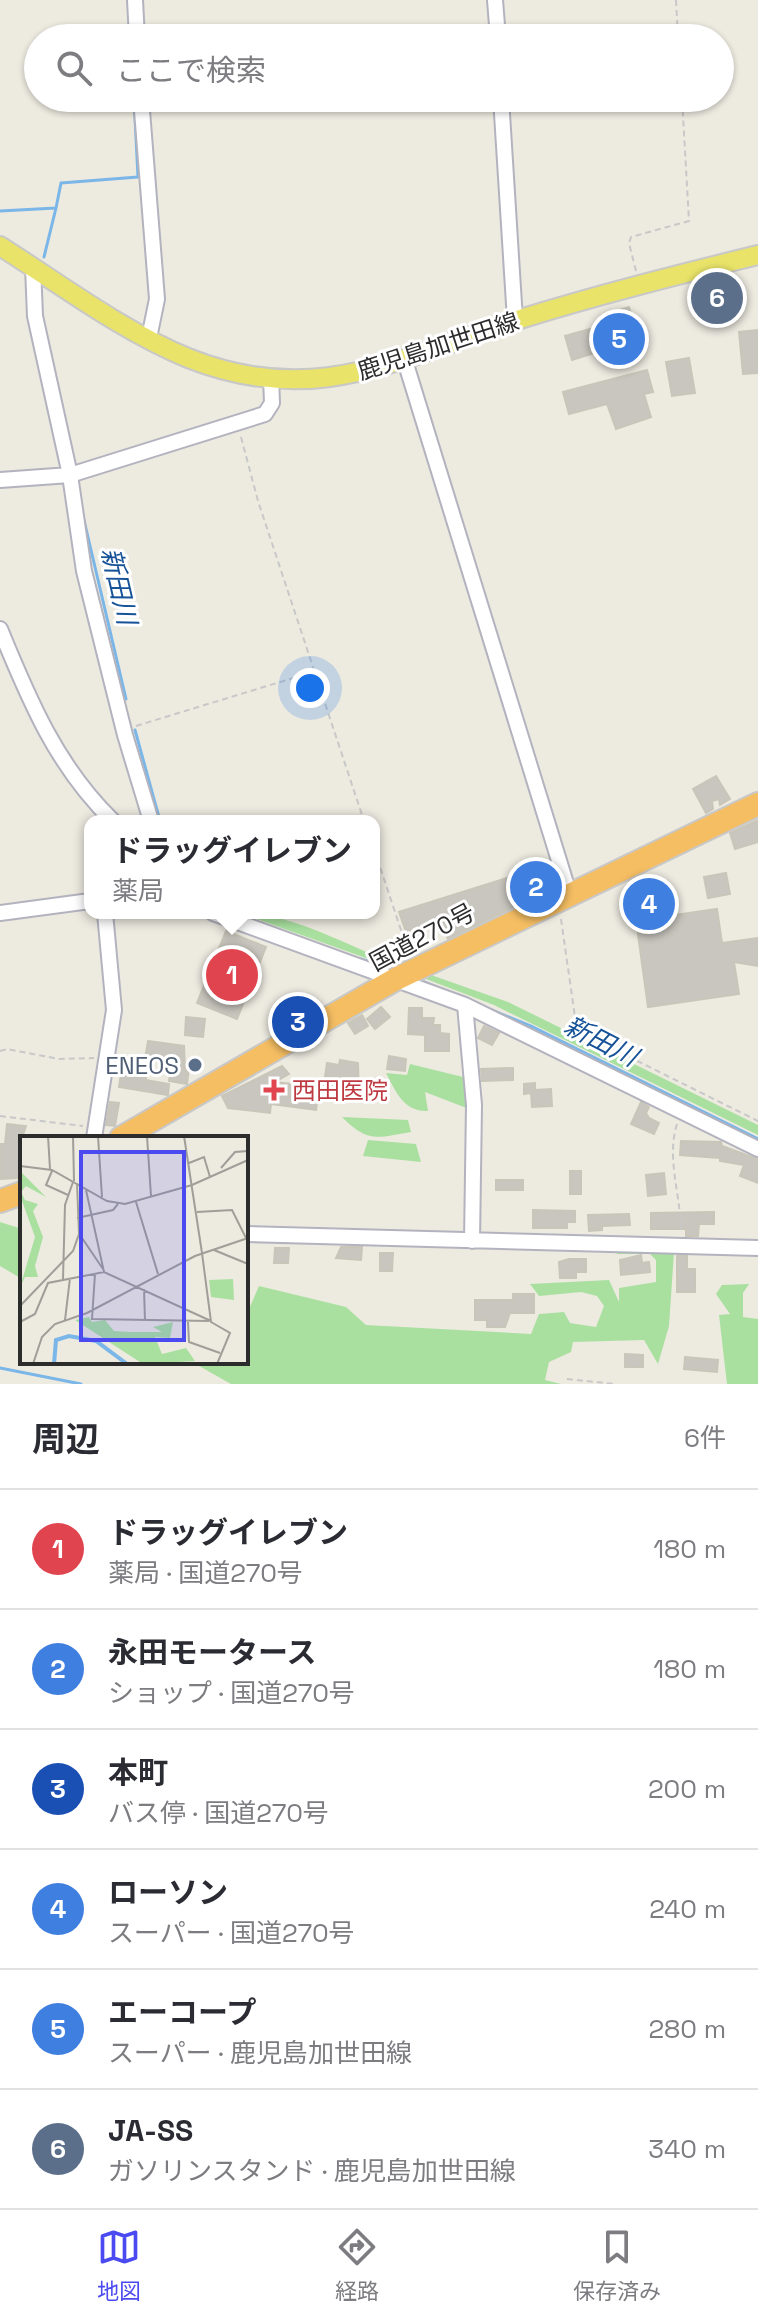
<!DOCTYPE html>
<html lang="ja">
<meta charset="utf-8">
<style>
:root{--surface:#fff;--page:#f2f2f3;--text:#2b2b33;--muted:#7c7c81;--line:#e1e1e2;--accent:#4b4af0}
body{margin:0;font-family:"Space Grotesk","Noto Sans JP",sans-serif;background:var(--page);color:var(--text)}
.you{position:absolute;left:310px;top:688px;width:28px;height:28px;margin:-20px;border:6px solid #fff;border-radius:50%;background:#1a73e8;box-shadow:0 0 0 12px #1a73e833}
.badge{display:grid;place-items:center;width:52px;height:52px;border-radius:50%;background:var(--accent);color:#fff;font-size:26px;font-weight:700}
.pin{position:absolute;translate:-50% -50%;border:4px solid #fff;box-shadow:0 2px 8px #0006}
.popup{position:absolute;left:84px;top:815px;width:296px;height:104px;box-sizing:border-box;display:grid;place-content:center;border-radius:16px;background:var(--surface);filter:drop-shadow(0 2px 6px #0005);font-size:26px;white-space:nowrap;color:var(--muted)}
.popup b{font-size:30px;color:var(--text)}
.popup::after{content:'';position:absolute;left:50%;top:100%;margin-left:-16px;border:16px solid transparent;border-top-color:var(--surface)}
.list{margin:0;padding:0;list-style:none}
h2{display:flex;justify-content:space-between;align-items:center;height:104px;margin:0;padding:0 32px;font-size:34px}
h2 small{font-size:26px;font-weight:400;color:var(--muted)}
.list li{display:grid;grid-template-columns:52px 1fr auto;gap:24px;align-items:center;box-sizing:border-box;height:120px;padding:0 32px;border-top:2px solid var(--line)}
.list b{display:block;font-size:30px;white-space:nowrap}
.list p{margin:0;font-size:26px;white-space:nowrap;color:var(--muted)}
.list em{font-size:26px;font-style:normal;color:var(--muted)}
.icon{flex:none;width:44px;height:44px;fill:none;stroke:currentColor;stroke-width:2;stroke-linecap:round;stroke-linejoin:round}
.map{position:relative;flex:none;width:758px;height:1384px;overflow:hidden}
.search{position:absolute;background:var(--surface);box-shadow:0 2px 6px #0004;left:24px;right:24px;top:24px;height:88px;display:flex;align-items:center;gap:20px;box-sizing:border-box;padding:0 28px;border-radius:44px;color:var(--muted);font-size:30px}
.sheet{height:824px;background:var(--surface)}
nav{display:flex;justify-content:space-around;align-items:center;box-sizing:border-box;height:112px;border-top:2px solid var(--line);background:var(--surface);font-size:22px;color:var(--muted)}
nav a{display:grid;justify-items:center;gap:4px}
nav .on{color:var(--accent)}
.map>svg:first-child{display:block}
</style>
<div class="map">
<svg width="758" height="1384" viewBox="0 0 758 1384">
<rect width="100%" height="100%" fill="#edeae0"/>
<path fill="#a9e0a0" d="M240 913C291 913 344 944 391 962V967Z
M431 975 508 1002 758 1125V1135L494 1005 426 979Z
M410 1064 467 1078 469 1109 425 1092 428 1111C404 1112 396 1092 386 1073L407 1075Z
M342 1117 408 1120 411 1132C376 1138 368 1143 342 1117Z
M368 1140 416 1144 421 1162 363 1156Z
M0 1222 22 1229V1279L0 1266Z
M615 1249 674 1252 669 1326 658 1364 644 1340 573 1342 571 1352 549 1362 545 1380 561 1384H231L192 1362H246V1316L259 1286 346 1307 366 1325 531 1334 539 1314 564 1312 570 1323 596 1327 604 1306 597 1296 581 1292 539 1296 530 1284 609 1280 619 1302V1288L656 1282V1260L650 1254H617Z
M749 1284 743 1293V1317L758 1319V1384H727L719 1315 730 1314 716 1294 722 1285Z"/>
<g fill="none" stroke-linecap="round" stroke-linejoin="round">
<path stroke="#7ab6e8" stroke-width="3" d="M56 208 61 183 138 177 134 98
M0 211 56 208 44 257
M83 516 126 699
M135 730 160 821
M234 913 248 918
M361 959 387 968
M424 982 533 1027 758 1139
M0 1368 81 1384"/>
</g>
<path fill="#c9c6bf" stroke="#c9c6b9" stroke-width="2" d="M629 307 642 350 613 359 610 348 572 360 565 336 604 325 601 316Z
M758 330V373L743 374 739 332Z
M689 358 695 393 672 396 666 362Z
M647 370 653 392 644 394 651 417 616 429 607 404 569 414 563 392Z
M716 776 730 799 720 805 719 799 712 801 713 809 706 813 693 789Z
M758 820V842L735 849 730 833Z
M548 865 556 886 448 939 439 921 406 932 399 912Z
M726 873 730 894 708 898 704 877Z
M665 892 668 916 717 909 722 943 758 938V966L734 962 739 994 648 1007 636 920 641 919 637 896Z
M226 931 266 947 237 1019 197 1003Z
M381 1007 390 1017 375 1029 367 1019Z
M409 1008H422V1018H434L433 1025H440V1033L449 1034V1051H425V1035L408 1034Z
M362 1015 368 1026 355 1034 348 1023Z
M186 1017 205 1019 203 1037 185 1035Z
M484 1026 499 1033 492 1045 478 1038Z
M148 1041 184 1046 185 1070 189 1068 187 1084 169 1081 172 1064 145 1059Z
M389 1056 406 1059 405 1071 387 1069Z
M340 1060 358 1063 359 1095 323 1090 327 1063 339 1065Z
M282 1066 289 1074 275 1082 319 1087 316 1110 271 1104 270 1113 228 1108 222 1096Z
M122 1067 147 1070 146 1080 169 1084 168 1095 119 1087Z
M513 1068V1080L482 1081 481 1069Z
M535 1083V1090L551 1089 552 1106 532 1107 531 1093 524 1094V1084Z
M110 1102 119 1103 115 1126 106 1125Z
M641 1102 649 1107 646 1113 649 1118 659 1123 654 1134 631 1124Z
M7 1124 26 1126 22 1138V1176L18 1178 0 1179V1144H5Z
M681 1141 721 1142 722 1146 758 1159V1183L740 1176 744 1165 720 1161V1158L680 1155Z
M570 1171H581V1194H570Z
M664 1173 666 1194 648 1196 646 1175Z
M496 1180H523V1190H496Z
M533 1210 575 1211V1222H567V1228H533Z
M714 1212V1224H699L698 1236H686V1229H651V1213Z
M629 1214 630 1225 602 1226V1230L589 1231 588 1215Z
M341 1247H362L361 1260 336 1258Z
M275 1248H289L288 1263H274Z
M380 1253H393L392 1271H380Z
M641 1255 642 1263 649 1262 650 1272 621 1275 620 1260Z
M677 1256H687V1269H695V1292H677Z
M569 1259H586V1272H576V1278H560L559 1262Z
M513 1294H534V1313H510L505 1327H487V1320H475V1300H513Z
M625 1354 643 1355V1367H625Z
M685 1357 718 1360 717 1372 684 1369Z"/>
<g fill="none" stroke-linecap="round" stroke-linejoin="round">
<g stroke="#b3b3bf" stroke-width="18">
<path id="minor" d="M135 0 137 38
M495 0 498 38
M141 98 157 299 149 338
M501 98 515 320
M33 267 35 316 70 475 84 571 125 735 151 821
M405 361 569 893
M0 480 70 475 265 414 272 403 271 377
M0 629C29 700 57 767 113 821
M0 913 90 901
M213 913 465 1005 758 1149
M465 1005 474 1105 472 1241
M94 1138 114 1010 105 913
M246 1234 758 1248"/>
</g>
<g stroke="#c8c8c8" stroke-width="22">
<path id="major" d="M0 246C60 284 122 331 188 358 316 409 398 358 517 320 597 295 677 275 758 255"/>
</g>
<g stroke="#c8c8c8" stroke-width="26">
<path id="highway" d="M121 1138 394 980 758 804
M0 1201 22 1193"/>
</g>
<path stroke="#c8c8c8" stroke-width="2" stroke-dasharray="6 4" stroke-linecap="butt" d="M676 0 678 38
M636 271 629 243 631 237 689 221 682 98
M241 437 258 501 364 821
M136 726 313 672
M374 849 409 954
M561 919 577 1031 758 1121
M0 1051 7 1049 59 1059 94 1058
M0 1116 83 1126
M677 1124C666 1158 681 1196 681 1232
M567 1379 615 1384"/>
<use href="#minor" stroke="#fff" stroke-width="14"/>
<use href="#major" stroke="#e9e469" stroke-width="18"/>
<use href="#highway" stroke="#f5be63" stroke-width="22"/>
</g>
<circle fill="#5c6f8a" stroke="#fff" stroke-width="3" cx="195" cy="1065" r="8"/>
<path fill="#e0444e" stroke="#fff" stroke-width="3" d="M270 1078h8v8h8v8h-8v8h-8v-8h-8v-8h8z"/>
<g text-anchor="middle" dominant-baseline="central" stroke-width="6" stroke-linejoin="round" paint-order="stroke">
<g font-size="24" fill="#2c2c2c" stroke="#fff">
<text transform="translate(438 346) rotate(-18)">鹿児島加世田線</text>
<text transform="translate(422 937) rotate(-28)">国道270号</text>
</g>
<g font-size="24" fill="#4e5e75" stroke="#fff" text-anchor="end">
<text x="179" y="1065">ENEOS</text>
</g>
<g font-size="24" fill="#be3a42" stroke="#fff" text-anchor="start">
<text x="292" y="1090">西田医院</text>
</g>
<g font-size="26" font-style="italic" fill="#165297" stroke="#fff">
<text transform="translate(119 586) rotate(77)">新田川</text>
<text transform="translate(601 1041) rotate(27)">新田川</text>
</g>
</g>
<g transform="translate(20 1136)">
<rect width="228" height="228" fill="#edeae0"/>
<path d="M0 35 26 61 6 50 1 56 5 64 18 68 13 75 23 101 15 130 18 141H5L0 151 15 101 0 59ZM213 143 214 164 191 161 189 144ZM69 181 72 186 85 184 94 195 111 196H142L133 191 153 186 150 202 135 201 142 218 166 212 175 225 123 228 55 184Z" fill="#a9e0a0"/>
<path fill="none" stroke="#7ab6e8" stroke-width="4" d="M34 228 36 204 49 200 76 205 107 228"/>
<path fill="none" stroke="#a09e98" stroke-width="2" d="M28 0 30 33M53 0 54 45M78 0 82 61M127 0 131 60M164 0 182 117M169 27 184 21 190 41M0 30 32 34 87 65 105 68 172 49 228 24M201 32 215 16 228 15M32 35 26 49 48 59M66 54 84 136M116 66 138 138M177 76 212 74 226 102M57 82 93 74 98 68M60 99 83 133M194 114 228 128M182 117 191 186 210 197 197 228M75 138 72 183 189 185M43 143 45 69 53 46M124 153 125 185M0 170 53 115 59 98 57 47M45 184 50 142M0 186 15 178 28 147 84 136 191 185M168 186 169 206 200 217M13 228 22 201 35 188 67 177 175 120 228 102"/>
<path fill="#4b4af0" fill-opacity="0.15" stroke="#4b4af0" stroke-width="4" d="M61 16H164V204H61Z"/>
<rect width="228" height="228" fill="none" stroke="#2c2c2c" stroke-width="4"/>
</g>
</svg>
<div class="you"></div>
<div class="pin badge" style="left:232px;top:975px;background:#e0444e">1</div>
<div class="popup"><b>ドラッグイレブン</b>薬局</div>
<div class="pin badge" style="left:536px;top:887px;background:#3f7fe0">2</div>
<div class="pin badge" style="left:298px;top:1022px;background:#1a4fb4">3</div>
<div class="pin badge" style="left:649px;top:904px;background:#3f7fe0">4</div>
<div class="pin badge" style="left:619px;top:339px;background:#3f7fe0">5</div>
<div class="pin badge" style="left:717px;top:298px;background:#5c6f8a">6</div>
<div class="search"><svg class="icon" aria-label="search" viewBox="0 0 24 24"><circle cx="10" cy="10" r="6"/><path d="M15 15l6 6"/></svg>ここで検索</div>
</div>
<section class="sheet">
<h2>周辺<small>6件</small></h2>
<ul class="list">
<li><span class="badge" style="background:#e0444e">1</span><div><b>ドラッグイレブン</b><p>薬局 · 国道270号</p></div><em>180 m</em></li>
<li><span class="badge" style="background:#3f7fe0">2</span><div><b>永田モータース</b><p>ショップ · 国道270号</p></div><em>180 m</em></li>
<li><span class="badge" style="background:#1a4fb4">3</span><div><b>本町</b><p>バス停 · 国道270号</p></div><em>200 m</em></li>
<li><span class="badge" style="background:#3f7fe0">4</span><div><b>ローソン</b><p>スーパー · 国道270号</p></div><em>240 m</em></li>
<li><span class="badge" style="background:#3f7fe0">5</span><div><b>エーコープ</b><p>スーパー · 鹿児島加世田線</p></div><em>280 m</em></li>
<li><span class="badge" style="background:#5c6f8a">6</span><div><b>JA-SS</b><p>ガソリンスタンド · 鹿児島加世田線</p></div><em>340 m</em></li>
</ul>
</section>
<nav>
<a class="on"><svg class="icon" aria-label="map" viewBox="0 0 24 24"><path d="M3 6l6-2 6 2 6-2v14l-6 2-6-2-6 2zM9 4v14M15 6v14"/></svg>地図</a>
<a><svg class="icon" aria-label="directions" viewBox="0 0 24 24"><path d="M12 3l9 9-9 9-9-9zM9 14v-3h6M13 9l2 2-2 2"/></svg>経路</a>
<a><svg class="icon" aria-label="saved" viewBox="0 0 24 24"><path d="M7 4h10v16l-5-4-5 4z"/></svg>保存済み</a>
</nav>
